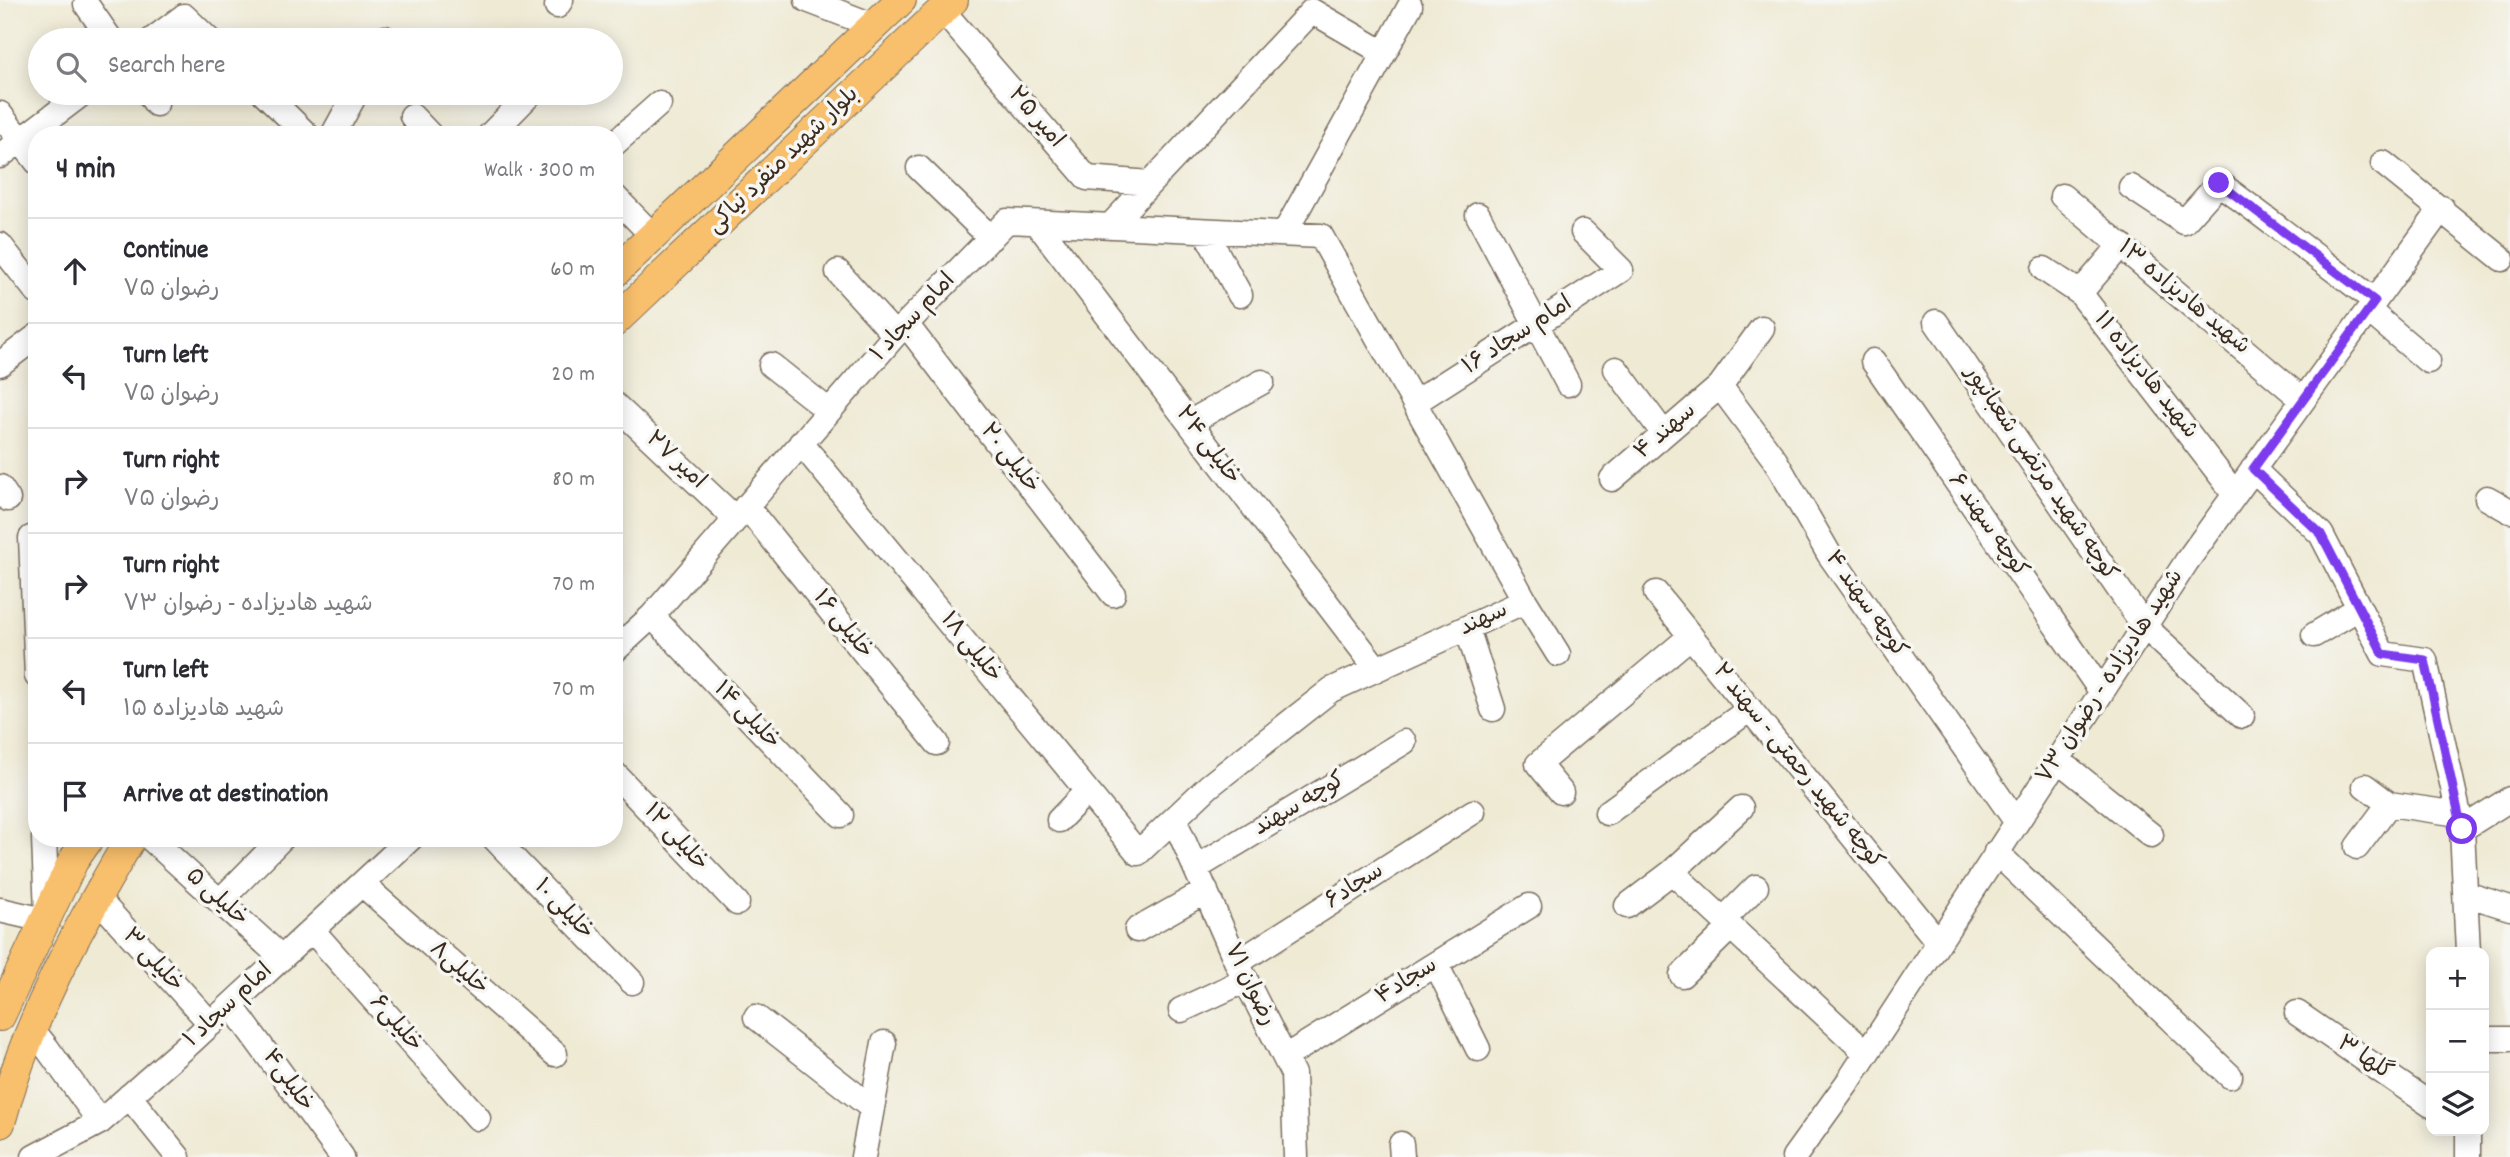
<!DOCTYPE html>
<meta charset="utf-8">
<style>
:root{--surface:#fff;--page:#f7f7f7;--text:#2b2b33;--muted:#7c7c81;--line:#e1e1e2}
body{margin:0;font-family:Dekko,"Playpen Sans Arabic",sans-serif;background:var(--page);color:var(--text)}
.controls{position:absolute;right:21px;bottom:21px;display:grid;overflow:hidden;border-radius:14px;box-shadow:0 4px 18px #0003}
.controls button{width:63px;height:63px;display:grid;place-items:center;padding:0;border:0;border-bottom:2px solid var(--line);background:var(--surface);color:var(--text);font:35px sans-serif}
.stop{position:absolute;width:21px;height:21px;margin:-16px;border:5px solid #7c3aed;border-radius:50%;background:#fff}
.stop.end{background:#7c3aed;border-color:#fff;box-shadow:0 2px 7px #0008}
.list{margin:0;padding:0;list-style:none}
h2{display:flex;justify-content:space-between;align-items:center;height:91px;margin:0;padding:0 28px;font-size:30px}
h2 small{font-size:23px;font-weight:400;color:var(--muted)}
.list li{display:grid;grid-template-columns:46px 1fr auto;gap:21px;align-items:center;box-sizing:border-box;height:105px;padding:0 28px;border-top:2px solid var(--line)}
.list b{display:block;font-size:26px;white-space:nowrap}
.list p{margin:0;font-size:23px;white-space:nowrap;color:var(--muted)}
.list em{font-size:23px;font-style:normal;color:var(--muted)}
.icon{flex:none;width:38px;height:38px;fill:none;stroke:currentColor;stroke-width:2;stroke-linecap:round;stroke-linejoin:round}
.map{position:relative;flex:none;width:2510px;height:1157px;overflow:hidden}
.search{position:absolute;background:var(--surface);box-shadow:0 4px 18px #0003;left:28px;top:28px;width:595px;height:77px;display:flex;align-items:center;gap:18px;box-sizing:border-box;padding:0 24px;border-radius:38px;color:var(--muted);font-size:26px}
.panel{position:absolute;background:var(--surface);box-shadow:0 4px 18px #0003;left:28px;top:126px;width:595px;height:721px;border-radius:28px}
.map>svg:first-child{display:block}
</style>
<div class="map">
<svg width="2510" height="1157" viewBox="0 0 2510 1157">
<rect width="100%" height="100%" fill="#f6f6f2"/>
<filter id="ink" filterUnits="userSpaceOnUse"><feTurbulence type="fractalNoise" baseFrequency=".0143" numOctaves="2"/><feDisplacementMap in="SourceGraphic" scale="14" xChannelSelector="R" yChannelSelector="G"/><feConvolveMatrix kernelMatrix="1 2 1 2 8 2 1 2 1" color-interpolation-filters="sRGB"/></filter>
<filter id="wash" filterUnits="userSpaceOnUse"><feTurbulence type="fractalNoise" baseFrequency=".00686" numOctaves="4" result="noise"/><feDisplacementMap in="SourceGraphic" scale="28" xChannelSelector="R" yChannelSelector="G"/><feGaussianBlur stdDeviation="1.57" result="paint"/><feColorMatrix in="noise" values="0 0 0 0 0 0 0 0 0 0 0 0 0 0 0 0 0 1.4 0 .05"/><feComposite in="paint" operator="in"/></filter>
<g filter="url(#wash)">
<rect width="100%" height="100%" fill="#efead4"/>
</g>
<g filter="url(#ink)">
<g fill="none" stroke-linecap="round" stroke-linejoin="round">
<g stroke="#7a6d5e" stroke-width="27">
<path id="minor" d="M807 0 872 25
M86 4 111 40
M557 6 561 0
M942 10 1087 178 1150 183
M184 16 209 40
M152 40 184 16
M384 40 385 38
M148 93 156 104
M264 93 307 135
M0 114 37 162
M412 116 430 135
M333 135 356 93
M490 135 531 93
M614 144 659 104
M0 156 83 93
M2383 163 2502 259
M919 168 991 238
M2131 187 2184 222 2219 183 2375 301
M614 196 653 236
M2062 196 2303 400
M1478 215 1568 384
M1037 223 1377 669
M1110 226 1312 11 1384 53
M1205 231 1240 295
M1284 234 1410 6
M0 245 37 292
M2044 269 2080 293 2235 494
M838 272 895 335
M2080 293 2121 245
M2368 310 2428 361
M1936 322 2144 626 2242 716
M906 324 1113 594
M1873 361 2101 691
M0 364 37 336
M771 365 829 411
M1616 369 1664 434
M1720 386 1775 460 1829 554 2016 821
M1414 403 1621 270 1583 232
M614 404 736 519
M1190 422 1262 382
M2253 469 2321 534 2383 654 2425 660 2462 829 2468 952
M1612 479 1720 386 1762 328
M0 487 8 499
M2487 498 2510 511
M746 506 937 743
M31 538 37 676
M1656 593 1938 942
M1525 601 1558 654
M652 616 841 815
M1467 628 1493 709
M2314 635 2359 608
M614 651 652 616 895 335 1007 221 1321 236 1525 601 1331 690 1209 786 1138 853 801 443
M2057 759 2151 835
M614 773 737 903
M2365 786 2389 804 2459 814
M1561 792 1538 764 1691 636
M1607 813 1750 709
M1174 819 1237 963 1293 1074 1296 1157
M1059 820 1087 791
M2462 829 2510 799
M44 838 47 914
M150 838 282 958
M494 838 632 982
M2357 847 2389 804
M1996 852 2230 1076
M1196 868 1404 742
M1672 872 1866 1053
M362 884 555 1054
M2466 894 2510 908
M96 897 211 1024
M220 901 282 838
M1627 906 1672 872 1741 808
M0 910 44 920
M1723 920 1756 887
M312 930 478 1118
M1137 930 1206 891
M1237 963 1473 812
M1436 964 1478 1049
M1682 975 1731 927
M231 1005 342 1157
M1181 1010 1246 980
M2297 1013 2431 1105
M756 1017 872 1108
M31 1028 47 1048 100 1122
M2484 1039H2510
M1285 1057 1529 906
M129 1096 178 1157
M2468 1131V1157
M1401 1144 1402 1157
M34 1157 100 1122 191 1042 411 838
M863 1157 884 1043
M1794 1157 1848 1082 2187 561 2442 208"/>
</g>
<g stroke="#7a6d5e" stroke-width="32">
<path id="major" d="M614 273 901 0
M614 322 953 0
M0 1016 73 861 89 838
M0 1123C28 1018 76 931 131 838"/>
</g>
<use href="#minor" stroke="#fff" stroke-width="24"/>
<use href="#major" stroke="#f8bf6c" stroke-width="30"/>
</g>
</g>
<g fill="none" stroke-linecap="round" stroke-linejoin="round" filter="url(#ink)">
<path stroke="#7c3aed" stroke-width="9" d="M2219 183 2375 301 2253 469 2321 534 2383 654 2425 660 2462 829"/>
</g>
<g text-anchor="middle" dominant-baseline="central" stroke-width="7" stroke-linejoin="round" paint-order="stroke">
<g font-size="23" fill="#3b2a1e" stroke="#f6f6f2">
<text transform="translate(1035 118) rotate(49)">امیر ۲۵</text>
<text transform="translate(784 161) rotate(-44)">بلوار شهید منفرد نیاکی</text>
<text transform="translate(2183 298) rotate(40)">شهید هادیزاده ۱۳</text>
<text transform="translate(914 318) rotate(-47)">امام سجاد ۱</text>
<text transform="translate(1518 336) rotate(-33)">امام سجاد ۱۶</text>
<text transform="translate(2145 376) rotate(52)">شهید هادیزاده ۱۱</text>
<text transform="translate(1666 432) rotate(-41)">سهند ۴</text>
<text transform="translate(1207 446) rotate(53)">خلیلی ۲۴</text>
<text transform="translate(1009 459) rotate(52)">خلیلی ۲۰</text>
<text transform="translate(675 461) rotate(43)">امیر ۲۷</text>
<text transform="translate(2040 474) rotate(56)">کوچه شهید مرتضی شعبانپور</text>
<text transform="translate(1987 526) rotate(55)">کوچه سهند ۶</text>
<text transform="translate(1865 605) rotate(55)">کوچه سهند ۴</text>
<text transform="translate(1484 620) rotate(-25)">سهند</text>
<text transform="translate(842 625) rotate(51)">خلیلی ۱۶</text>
<text transform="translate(970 648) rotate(51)">خلیلی ۱۸</text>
<text transform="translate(2111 677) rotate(-57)">شهید هادیزاده - رضوان ۷۳</text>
<text transform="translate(746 716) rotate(46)">خلیلی ۱۴</text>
<text transform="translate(1797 767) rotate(51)">کوچه شهید رحمتی - سهند ۲</text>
<text transform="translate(1300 805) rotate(-31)">كوچه سهند</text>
<text transform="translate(675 838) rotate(47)">خلیلی ۱۲</text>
<text transform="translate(1355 887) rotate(-33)">سجاد۶</text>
<text transform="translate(216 898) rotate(42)">خلیلی ۵</text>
<text transform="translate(563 910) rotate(46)">خلیلی ۱۰</text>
<text transform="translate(152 961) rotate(47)">خلیلی ۳</text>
<text transform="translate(458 969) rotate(41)">خلیلی۸</text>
<text transform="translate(1407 982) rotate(-32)">سجاد۴</text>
<text transform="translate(1249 985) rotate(64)">رضوان ۷۱</text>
<text transform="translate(229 1006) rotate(-43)">امام سجاد ۱</text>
<text transform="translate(395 1024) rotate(49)">خلیلی۶</text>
<text transform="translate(2364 1059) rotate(34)">گلها ۳</text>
<text transform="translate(287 1081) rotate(54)">خلیلی۴</text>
</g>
</g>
</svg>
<div class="controls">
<button>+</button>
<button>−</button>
<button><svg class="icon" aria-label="layers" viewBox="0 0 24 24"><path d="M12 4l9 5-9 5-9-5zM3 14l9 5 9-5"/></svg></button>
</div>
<div class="stop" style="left:2462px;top:829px"></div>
<div class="stop end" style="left:2219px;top:183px"></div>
<div class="search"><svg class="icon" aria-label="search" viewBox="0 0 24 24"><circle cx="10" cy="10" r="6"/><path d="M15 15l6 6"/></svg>Search here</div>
<section class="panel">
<h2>4 min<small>Walk · 300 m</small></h2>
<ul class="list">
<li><svg class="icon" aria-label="ahead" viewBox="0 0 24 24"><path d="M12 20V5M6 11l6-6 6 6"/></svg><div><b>Continue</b><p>رضوان ۷۵</p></div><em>60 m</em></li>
<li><svg class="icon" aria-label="left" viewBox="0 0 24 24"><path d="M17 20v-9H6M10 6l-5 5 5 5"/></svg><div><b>Turn left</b><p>رضوان ۷۵</p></div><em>20 m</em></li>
<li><svg class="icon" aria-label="right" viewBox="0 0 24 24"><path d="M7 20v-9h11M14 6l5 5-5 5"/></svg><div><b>Turn right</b><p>رضوان ۷۵</p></div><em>80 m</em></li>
<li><svg class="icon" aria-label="right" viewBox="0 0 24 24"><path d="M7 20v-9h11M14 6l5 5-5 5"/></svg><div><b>Turn right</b><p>شهید هادیزاده - رضوان ۷۳</p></div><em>70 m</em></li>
<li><svg class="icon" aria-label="left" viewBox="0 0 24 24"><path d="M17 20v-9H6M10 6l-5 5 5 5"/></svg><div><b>Turn left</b><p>شهید هادیزاده ۱۵</p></div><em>70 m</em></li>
<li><svg class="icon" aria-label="arrive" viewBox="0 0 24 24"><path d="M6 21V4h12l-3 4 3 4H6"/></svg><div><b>Arrive at destination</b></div></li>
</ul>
</section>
</div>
